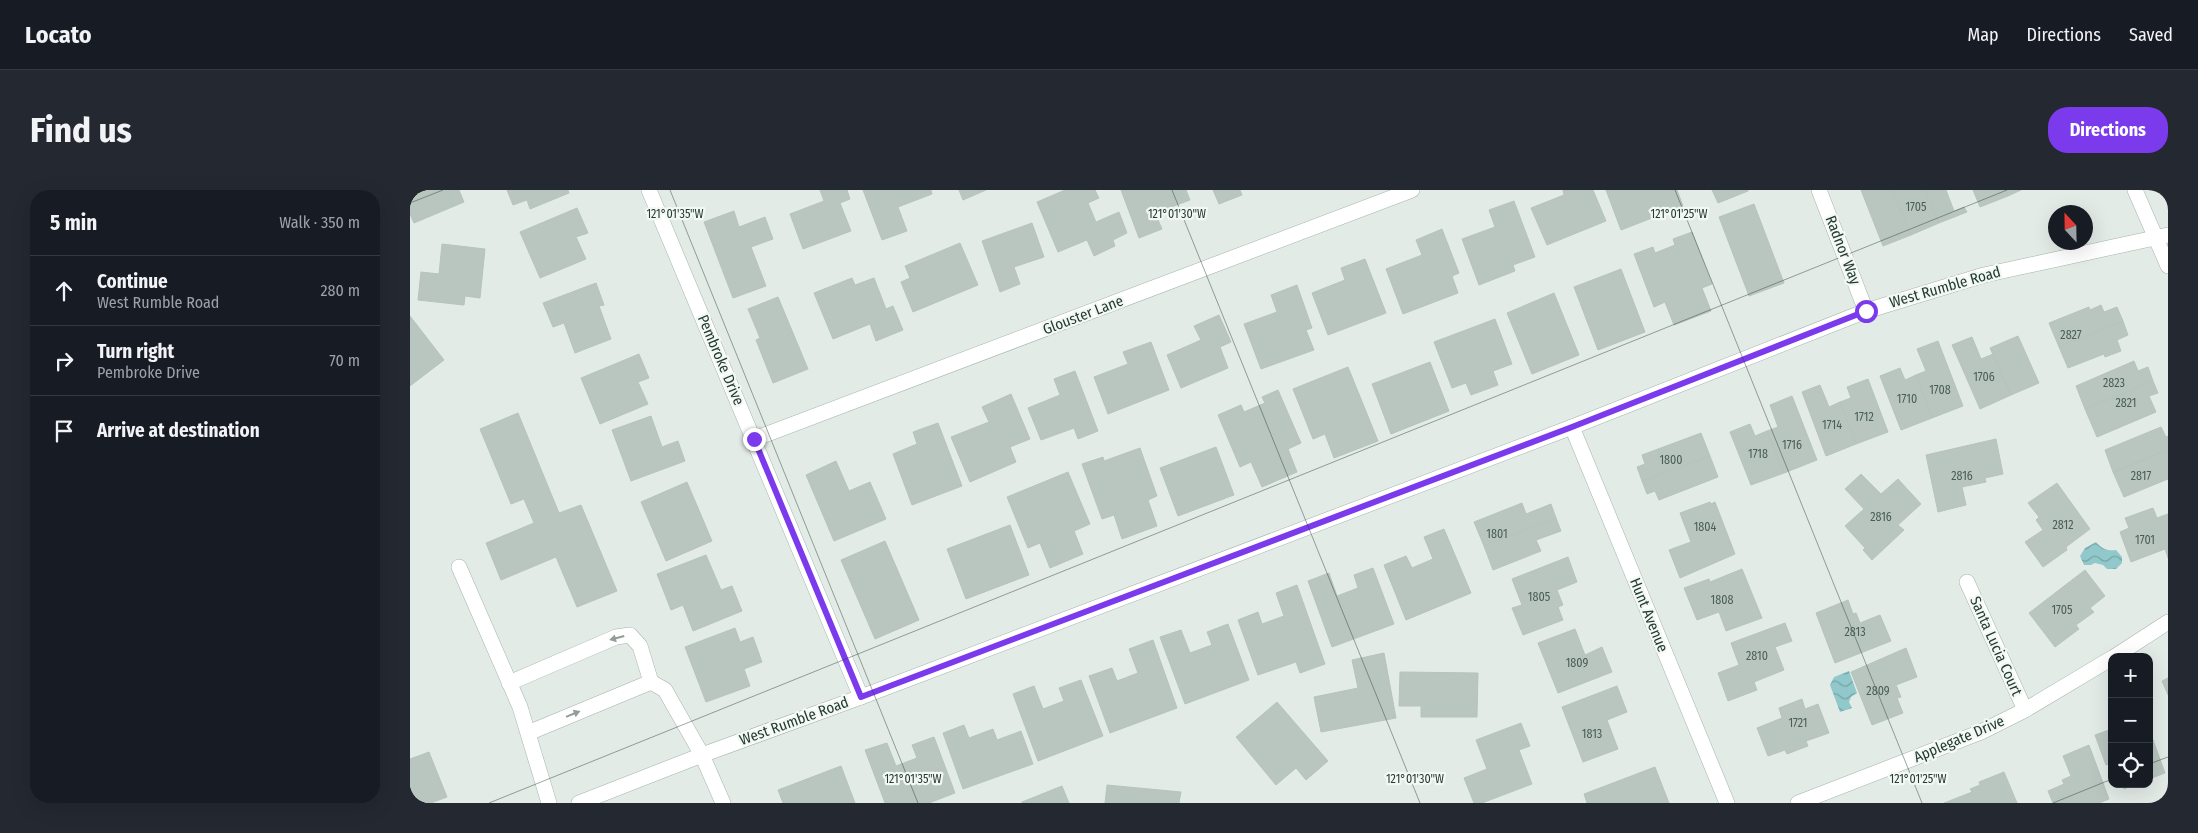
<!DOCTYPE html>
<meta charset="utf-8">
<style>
:root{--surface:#171b24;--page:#242831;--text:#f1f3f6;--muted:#9ea1a6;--line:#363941;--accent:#7c3aed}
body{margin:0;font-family:"Fira Sans Condensed",sans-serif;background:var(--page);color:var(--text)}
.controls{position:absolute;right:15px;bottom:15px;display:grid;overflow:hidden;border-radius:10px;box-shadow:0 5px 20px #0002}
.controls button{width:45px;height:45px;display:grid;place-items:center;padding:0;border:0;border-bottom:1px solid var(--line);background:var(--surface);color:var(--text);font:25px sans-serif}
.compass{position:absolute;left:1638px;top:15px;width:45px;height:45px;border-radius:50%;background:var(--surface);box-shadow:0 5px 20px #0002;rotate:338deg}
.stop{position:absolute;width:15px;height:15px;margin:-11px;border:4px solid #7c3aed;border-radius:50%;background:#fff}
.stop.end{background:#7c3aed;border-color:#fff;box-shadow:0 1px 5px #0008}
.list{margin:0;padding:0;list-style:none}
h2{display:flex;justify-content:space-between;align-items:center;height:65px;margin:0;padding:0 20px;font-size:21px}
h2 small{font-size:16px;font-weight:400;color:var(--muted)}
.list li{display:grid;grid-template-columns:32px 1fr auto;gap:15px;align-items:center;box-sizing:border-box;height:70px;padding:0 20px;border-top:1px solid var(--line)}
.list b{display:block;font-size:19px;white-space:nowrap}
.list p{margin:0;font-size:16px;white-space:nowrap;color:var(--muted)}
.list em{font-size:16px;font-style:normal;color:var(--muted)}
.icon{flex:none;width:28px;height:28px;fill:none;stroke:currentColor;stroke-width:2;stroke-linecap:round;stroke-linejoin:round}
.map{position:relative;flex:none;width:1758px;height:613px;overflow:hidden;border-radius:20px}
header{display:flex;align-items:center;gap:30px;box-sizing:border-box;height:70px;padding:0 25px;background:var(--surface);border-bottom:1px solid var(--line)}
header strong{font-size:24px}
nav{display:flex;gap:28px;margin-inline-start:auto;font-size:18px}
.intro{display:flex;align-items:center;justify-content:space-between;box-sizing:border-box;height:120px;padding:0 30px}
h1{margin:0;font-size:35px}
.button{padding:12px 22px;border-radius:20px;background:var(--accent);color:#fff;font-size:18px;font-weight:700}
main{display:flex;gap:30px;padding:0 30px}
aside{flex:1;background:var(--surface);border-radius:20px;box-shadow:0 5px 20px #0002}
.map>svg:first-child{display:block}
</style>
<header>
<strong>Locato</strong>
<nav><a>Map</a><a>Directions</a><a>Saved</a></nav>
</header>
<div class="intro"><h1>Find us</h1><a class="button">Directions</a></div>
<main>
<aside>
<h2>5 min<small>Walk · 350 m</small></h2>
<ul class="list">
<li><svg class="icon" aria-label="ahead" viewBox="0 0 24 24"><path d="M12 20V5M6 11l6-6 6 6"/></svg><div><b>Continue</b><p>West Rumble Road</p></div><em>280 m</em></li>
<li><svg class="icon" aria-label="right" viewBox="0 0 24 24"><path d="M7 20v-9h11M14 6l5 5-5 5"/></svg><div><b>Turn right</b><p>Pembroke Drive</p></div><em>70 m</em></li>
<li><svg class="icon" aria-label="arrive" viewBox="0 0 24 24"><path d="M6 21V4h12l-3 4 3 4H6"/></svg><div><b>Arrive at destination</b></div></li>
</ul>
</aside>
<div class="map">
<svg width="1758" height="613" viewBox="0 0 1758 613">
<defs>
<pattern id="water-waves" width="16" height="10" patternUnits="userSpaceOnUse" patternTransform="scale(1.25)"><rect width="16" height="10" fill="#91c8cb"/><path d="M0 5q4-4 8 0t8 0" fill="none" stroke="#76a4a5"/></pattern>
</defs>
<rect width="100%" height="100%" fill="#e3ebe7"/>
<path fill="url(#water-waves)" d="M1686 352C1692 359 1697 361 1706 360L1712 367V373L1706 379H1697L1693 375 1685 373 1681 375H1674L1670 366 1675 358Z
M1439 481 1447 503 1441 507 1439 512 1442 518 1430 522 1420 495 1424 487Z"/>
<path fill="#b9c6bf" stroke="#b6c4bd" d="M0 0H49L54 12 4 33 0 24Z
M97 0H158L159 3 120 19 117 10 103 15Z
M410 0H437L440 9 430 13 441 41 393 59 380 24 414 11Z
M453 0H521L522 4 488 17 497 41 472 50Z
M549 0H576L553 10Z
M655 0H685L689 8 678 13 686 32 709 22 717 43 703 50 705 56 684 66 677 50 648 62 627 12Z
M711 0H776L780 10 745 23 752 39 729 48Z
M803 0H830L832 5 809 14Z
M1153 0H1183L1196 31 1137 55 1121 18 1154 5Z
M1196 0H1267L1273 16 1211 40Z
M1302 0H1338V1L1308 13Z
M1451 0H1482L1501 45 1473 56Z
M1482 0H1515L1529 33 1501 45Z
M1515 0H1536L1544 21 1554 17 1557 22 1529 33Z
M1563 0H1596L1598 6 1570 17Z
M1596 0H1611L1598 6Z
M1104 11 1125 67 1103 75 1105 81 1069 95 1052 49 1085 37 1079 20Z
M1344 14 1374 93 1339 106 1309 27Z
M167 18 178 43 166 47 176 69 130 88 110 42Z
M324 21 329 37 355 27 363 49 341 57 356 96 323 108 294 32Z
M622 33 634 67 604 77 610 94 590 102 572 51Z
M1032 39 1049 83 1042 86 1048 103 993 124 976 79 1012 65 1006 50Z
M1282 42 1302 94 1292 98 1301 121 1264 135 1255 112 1244 117 1224 64 1243 57 1245 63 1265 55 1263 49Z
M550 53 568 95 503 122 491 92 500 88 495 76Z
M32 54 75 59 70 108 55 106 54 115 8 110 11 82 29 84Z
M955 69 976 123 918 145 902 103 935 90 931 78Z
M1211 79 1235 142 1188 160 1164 97Z
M442 88 445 95 464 88 476 119 483 116 493 140 466 151 460 134 423 149 404 103Z
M186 93 194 115 189 116 201 149 165 163 154 133 143 137 133 113Z
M887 95 902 138 896 140 904 160 851 179 834 134 867 122 861 105Z
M1144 103 1169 165 1122 184 1097 123Z
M368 107 398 179 363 193 346 150 350 148 338 119Z
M1691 115 1694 122 1707 117 1713 131 1649 157 1639 133 1679 117 1680 120Z
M809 125 821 152 810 157 818 178 771 198 757 165 791 150 784 136Z
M0 126 34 170 0 196Z
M1085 129 1102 174 1083 181 1088 195 1061 205 1056 193 1042 198 1024 152Z
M1713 131 1718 145 1707 150 1711 161 1695 167 1694 164 1658 178 1649 157Z
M1608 146 1629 193 1601 205 1580 158Z
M1562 147 1571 169 1583 164 1601 205 1570 219 1542 155Z
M1528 151 1553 216 1522 228 1506 185 1516 181 1507 159Z
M741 152 759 200 698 224 684 187 718 174 713 162Z
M229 164 239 188 228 192 238 214 190 234 171 188Z
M1724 171 1728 181 1738 177 1743 191 1675 219 1666 196Z
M1020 172 1039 221 981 244 962 194Z
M938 177 968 251 924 268 915 244 903 249 883 199Z
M1490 178 1495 190 1506 185 1522 228 1491 240 1470 186Z
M665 181 688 241 668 249 664 238 631 250 618 218 650 205 644 189Z
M1458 189 1478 242 1446 254 1430 212 1441 208 1437 197Z
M1743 191 1748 203 1739 206 1746 222 1687 247 1675 219Z
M1410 195 1419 217 1430 212 1446 254 1416 266 1392 202Z
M868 200 891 253 878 259 887 282 852 297 841 272 830 277 808 225 831 215 834 222 855 213 852 207Z
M601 204 620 249 600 257 606 272 560 292 541 247 579 232 572 217Z
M1382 206 1407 270 1374 283 1357 241 1368 237 1360 215Z
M108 223 149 323 171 315 207 401 167 417 146 367 91 390 76 353 124 333 114 309 101 314 70 239Z
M241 226 252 257 268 251 275 271 221 291 202 240Z
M528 233 552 296 502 315 483 264 507 254 503 242Z
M1340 234 1345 246 1357 241 1374 283 1341 295 1320 242Z
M1751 237 1756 247 1758 246V260L1703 282 1695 260Z
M1291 243 1300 266 1232 291 1227 277 1235 274 1232 265Z
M1586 249 1593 284 1575 288 1576 292 1552 297 1556 315 1528 322 1516 265Z
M806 257 824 305 768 326 750 278Z
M730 258 747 306 738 310 747 336 712 349 704 325 692 329 672 274 693 267 694 271Z
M1758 260V289L1714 307 1703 282Z
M1300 266 1308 287 1249 310 1245 301 1237 304 1232 291Z
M426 271 439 301 460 292 476 329 424 351 396 285Z
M658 282 680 334 664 341 673 364 640 378 630 353 618 358 597 307Z
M1451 284 1471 304 1488 289 1511 314 1488 335 1494 340 1462 370 1453 360 1455 358 1435 336 1454 319 1435 299Z
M277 292 302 351 256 371 231 312Z
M1647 293 1680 339 1656 357 1657 360 1633 377 1615 352 1633 340 1626 330 1629 327 1618 313Z
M1300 312 1301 314 1305 312 1325 364 1270 388 1259 360 1281 352 1270 323Z
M1112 313 1116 324 1141 314 1146 328 1074 356 1064 332Z
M1743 318 1747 328 1758 324V368L1755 359 1721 372 1710 342 1719 338 1715 328Z
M1146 328 1151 341 1126 350 1131 361 1083 380 1074 356Z
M600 335 619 385 556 409 537 359Z
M1034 339 1061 403 996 430 974 375 996 366 1002 378 1023 369 1014 347Z
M475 351 509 430 465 449 431 370Z
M296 365 311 400 322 396 332 421 283 441 273 415 261 420 247 384Z
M1158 367 1167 392 1147 400 1153 415 1148 417 1153 430 1113 445 1102 418 1112 415 1102 389Z
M963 378 984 434 922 457 898 391 919 383 927 406 948 398 944 385Z
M1332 379 1352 428 1316 441 1309 422 1287 430 1274 398 1299 389 1300 392Z
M1675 380 1695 406 1680 418 1684 422 1666 435 1669 439 1645 457 1619 423Z
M887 395 915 474 890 483 886 472 848 485 828 430 848 422 852 434 874 426 866 403Z
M1438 410 1443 424 1446 423 1450 433 1470 425 1481 451 1425 473 1406 423Z
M1375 433 1382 451 1365 457 1374 480 1344 492 1347 500 1318 511 1308 483 1329 475 1321 453Z
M818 434 839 490 775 514 750 447 771 440 780 463 802 455 797 442Z
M325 438 330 452 343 447 352 472 334 479 340 496 296 512 275 457Z
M1165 439 1175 465 1192 457 1202 482 1148 503 1128 453Z
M743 450 767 518 700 543 679 486 702 478 707 491 728 483 719 459Z
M1496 458 1507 487 1486 495 1491 507 1487 508 1493 523 1462 535 1441 482Z
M974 463 986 528 911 542 904 507 948 498 942 470Z
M990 482 1068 483 1067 527H1011V516H989Z
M1758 488V505L1752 491Z
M671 490 693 546 628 571 603 504 624 496 633 519 654 511 649 498Z
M1207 496 1217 522 1197 530 1208 559 1173 572 1152 517Z
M1392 509 1395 519 1408 514 1419 543 1396 551 1398 556 1377 564 1375 560 1358 566 1347 538 1372 528 1369 518Z
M867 512 918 571 896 590 886 578 866 595 826 547Z
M1111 533 1120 556 1109 560 1122 594 1072 613H1064L1054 588 1077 579 1066 550Z
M554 535 559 548 583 539 587 550 611 541 623 574 553 599 533 543Z
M1702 539V573L1696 575 1685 545Z
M524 547 545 603 519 613H475L455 560 477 553 486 576 507 568 502 555Z
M1742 547 1755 583 1739 589V548Z
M1679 555 1699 609 1689 613H1643L1638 601 1654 594 1652 590 1661 586 1653 566Z
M19 562 37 607 21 613H0V569Z
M431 576 445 613H373L368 600Z
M1245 577 1259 613H1177L1174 604Z
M1594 582 1607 613H1534L1562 602 1560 599 1570 595 1569 592Z
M1712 594H1726L1714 599Z
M697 595 771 602 769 613H695Z
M652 596 659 613H612V612Z"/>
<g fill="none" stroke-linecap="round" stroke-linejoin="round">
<g stroke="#a6b3ad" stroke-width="16">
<path id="service" d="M49 377 110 517 139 613
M99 493 206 447 220 445 230 456 241 492 255 500 292 565
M118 543 241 492"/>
</g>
<g stroke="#a6b3ad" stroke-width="16">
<path id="minor" d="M239 0 451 507
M1409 0 1456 121
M1162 237 1317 613
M344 249 1002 0
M1557 392 1615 520
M1704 467 1758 432
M292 565 313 613
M1388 613 1571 542 1615 520 1702 468"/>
</g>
<g stroke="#a6b3ad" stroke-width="16">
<path id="tertiary" d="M1725 0 1758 76
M169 613 292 565 451 507 1162 237 1456 121 1574 85 1758 45"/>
</g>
<use href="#service" stroke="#fff" stroke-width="15"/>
<use href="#minor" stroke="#fff" stroke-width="15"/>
<use href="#tertiary" stroke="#fff" stroke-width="15"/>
</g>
<defs><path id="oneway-solid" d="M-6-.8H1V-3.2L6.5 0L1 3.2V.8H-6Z" transform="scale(1.25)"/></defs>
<g fill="#929d98">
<use href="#oneway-solid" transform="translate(207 448) rotate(165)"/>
<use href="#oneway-solid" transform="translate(163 524) rotate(-22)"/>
</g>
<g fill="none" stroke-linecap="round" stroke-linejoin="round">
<path stroke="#7c3aed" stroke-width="6" d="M344 249 451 507 1162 237 1456 121"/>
</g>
<path fill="none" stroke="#243b32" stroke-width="1" stroke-opacity="0.45" d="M260 0 508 613M762 0 1010 613M1265 0 1512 613M0 13 33 0M1739 574 1758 567M0 598 6 613M79 613 1597 0M1643 613 1702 589"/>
<g text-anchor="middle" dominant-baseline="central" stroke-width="4.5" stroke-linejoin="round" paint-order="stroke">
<g font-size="12" fill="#495e55">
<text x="1506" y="17">1705</text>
<text x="1661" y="145">2827</text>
<text x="1574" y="187">1706</text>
<text x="1704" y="193">2823</text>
<text x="1530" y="200">1708</text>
<text x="1497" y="209">1710</text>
<text x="1716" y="213">2821</text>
<text x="1454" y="227">1712</text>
<text x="1422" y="235">1714</text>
<text x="1382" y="255">1716</text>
<text x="1348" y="264">1718</text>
<text x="1261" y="270">1800</text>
<text x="1552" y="286">2816</text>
<text x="1731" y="286">2817</text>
<text x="1471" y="327">2816</text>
<text x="1653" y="335">2812</text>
<text x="1295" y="337">1804</text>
<text x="1087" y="344">1801</text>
<text x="1735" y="350">1701</text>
<text x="1129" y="407">1805</text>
<text x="1312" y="410">1808</text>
<text x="1652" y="420">1705</text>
<text x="1445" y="442">2813</text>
<text x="1347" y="466">2810</text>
<text x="1167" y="473">1809</text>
<text x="1468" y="501">2809</text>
<text x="1388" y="533">1721</text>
<text x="1182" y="544">1813</text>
</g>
<g font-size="15" fill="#243b32" stroke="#f3f8f5">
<text transform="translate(1433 60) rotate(69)">Radnor Way</text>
<text transform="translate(1535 97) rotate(-16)">West Rumble Road</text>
<text transform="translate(673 125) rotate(-21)">Glouster Lane</text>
<text transform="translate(311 170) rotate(67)">Pembroke Drive</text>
<text transform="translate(1239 425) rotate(68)">Hunt Avenue</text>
<text transform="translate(1586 456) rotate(66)">Santa Lucia Court</text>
<text transform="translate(384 531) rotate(-20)">West Rumble Road</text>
<text transform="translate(1549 549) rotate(-23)">Applegate Drive</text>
</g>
</g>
<g font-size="12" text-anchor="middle" fill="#243b32" stroke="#f3f8f5" stroke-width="4.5" stroke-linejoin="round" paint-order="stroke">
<text x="265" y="28">121°01'35"W</text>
<text x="767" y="28">121°01'30"W</text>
<text x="1269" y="28">121°01'25"W</text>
<text x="503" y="593">121°01'35"W</text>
<text x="1005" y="593">121°01'30"W</text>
<text x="1508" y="593">121°01'25"W</text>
</g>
</svg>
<div class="controls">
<button>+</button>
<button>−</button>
<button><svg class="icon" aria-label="locate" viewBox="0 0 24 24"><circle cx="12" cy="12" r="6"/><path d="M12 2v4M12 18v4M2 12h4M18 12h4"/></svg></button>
</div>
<svg class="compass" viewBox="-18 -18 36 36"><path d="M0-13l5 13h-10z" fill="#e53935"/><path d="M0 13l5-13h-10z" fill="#9ea1a6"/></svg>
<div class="stop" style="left:1456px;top:121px"></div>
<div class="stop end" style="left:344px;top:249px"></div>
</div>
</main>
